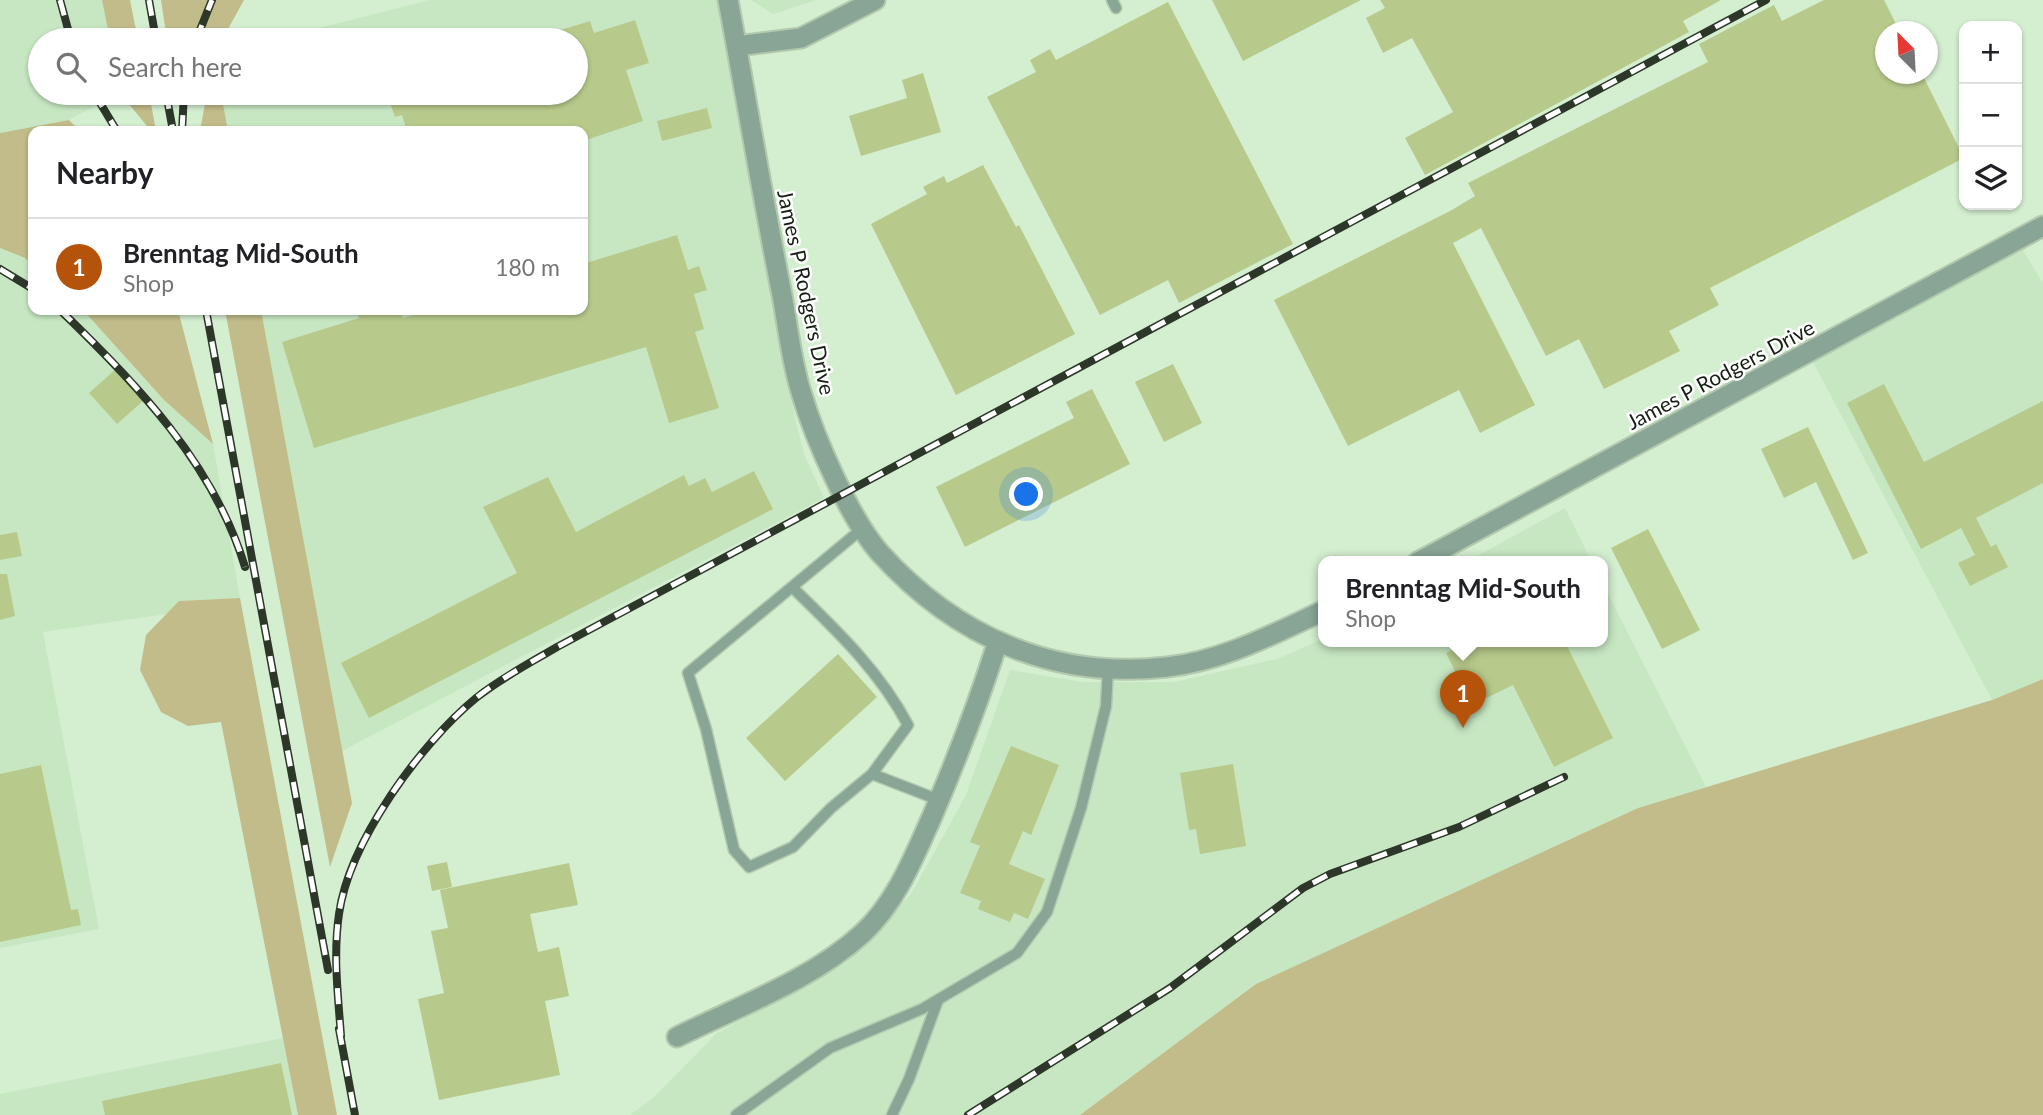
<!DOCTYPE html>
<meta charset="utf-8">
<style>
:root{--surface:#fff;--page:#f2f2f2;--text:#202124;--muted:#757577;--line:#e0e0e0;--accent:#b45309}
body{margin:0;font-family:Lato,sans-serif;background:var(--page);color:var(--text)}
.controls{position:absolute;right:21px;top:21px;display:grid;overflow:hidden;border-radius:14px;box-shadow:0 2px 5px #0004}
.controls button{width:63px;height:63px;display:grid;place-items:center;padding:0;border:0;border-bottom:2px solid var(--line);background:var(--surface);color:var(--text);font:35px sans-serif}
.compass{position:absolute;left:1875px;top:21px;width:63px;height:63px;border-radius:50%;background:var(--surface);box-shadow:0 2px 5px #0004;rotate:336deg}
.you{position:absolute;left:1027px;top:495px;width:24px;height:24px;margin:-18px;border:5px solid #fff;border-radius:50%;background:#1a73e8;box-shadow:0 0 0 10px #1a73e833}
.badge{display:grid;place-items:center;width:46px;height:46px;border-radius:50%;background:var(--accent);color:#fff;font-size:23px;font-weight:700}
.pin{position:absolute;translate:-50% -58px;filter:drop-shadow(0 2px 4px #0008)}
.pin::after{content:'';position:absolute;top:37px;width:24px;height:21px;background:inherit;clip-path:polygon(0 0,100% 0,50% 100%)}
.popup{position:absolute;left:1318px;top:556px;width:290px;height:91px;box-sizing:border-box;display:grid;place-content:center;border-radius:14px;background:var(--surface);filter:drop-shadow(0 2px 5px #0005);font-size:23px;white-space:nowrap;color:var(--muted)}
.popup b{font-size:26px;color:var(--text)}
.popup::after{content:'';position:absolute;left:50%;top:100%;margin-left:-14px;border:14px solid transparent;border-top-color:var(--surface)}
.list{margin:0;padding:0;list-style:none}
h2{display:flex;justify-content:space-between;align-items:center;height:91px;margin:0;padding:0 28px;font-size:30px}
h2 small{font-size:23px;font-weight:400;color:var(--muted)}
.list li{display:grid;grid-template-columns:46px 1fr auto;gap:21px;align-items:center;box-sizing:border-box;height:98px;padding:0 28px;border-top:2px solid var(--line)}
.list b{display:block;font-size:26px;white-space:nowrap}
.list p{margin:0;font-size:23px;white-space:nowrap;color:var(--muted)}
.list em{font-size:23px;font-style:normal;color:var(--muted)}
.icon{flex:none;width:38px;height:38px;fill:none;stroke:currentColor;stroke-width:2;stroke-linecap:round;stroke-linejoin:round}
.map{position:relative;flex:none;width:2043px;height:1115px;overflow:hidden}
.search{position:absolute;background:var(--surface);box-shadow:0 2px 5px #0004;left:28px;top:28px;width:560px;height:77px;display:flex;align-items:center;gap:18px;box-sizing:border-box;padding:0 24px;border-radius:38px;color:var(--muted);font-size:26px}
.panel{position:absolute;background:var(--surface);box-shadow:0 2px 5px #0004;left:28px;top:126px;width:560px;height:189px;border-radius:14px}
.map>svg:first-child{display:block}
</style>
<div class="map">
<svg width="2043" height="1115" viewBox="0 0 2043 1115">
<rect width="100%" height="100%" fill="#d4eed0"/>
<path fill="#c7e7c2" d="M0 0H102L110 40H40V93H120L69 120 0 133Z
M430 0H718L796 422 804 454 824 498 342 751 261 310H583V131H228L221 93H576V40H272Z
M751 0H816L773 14Z
M0 248 25 258 33 265V310H83L164 400 213 444 240 598 180 601 167 614 43 632 99 929 0 948Z
M2022 249 2043 283V679L1992 700 1813 362Z
M1565 508 1592 562H1466Z
M1603 584 1706 787 1638 808 1256 984 1080 1115H630L653 1098 717 1033 845 964 911 894 966 795 1010 670 1082 682H1174L1277 659 1323 639V642H1603Z
M283 1038 298 1115H0V1094Z"/>
<path fill="#c2bc8a" d="M102 0H130L138 40H110Z
M161 0H244L222 40H167Z
M120 93H149L156 131H151Z
M207 93H221L228 131H200Z
M69 120 80 131H33V265L25 258 0 248V133Z
M83 310H178L213 444 164 400Z
M225 310H261L352 803 330 867Z
M240 598 337 1115H298L221 722 188 726 161 712 140 670 146 635 179 601Z
M2043 679V1115H1080L1256 984 1638 808 1992 700Z"/>
<path fill="#b7ca8b" d="M1212 0H1361L1243 61Z
M1380 0H1721L1683 21 1689 32 1425 175 1405 138 1453 112 1412 38 1383 53 1366 18 1385 8Z
M1824 0H1884L1900 32H1886V74H1922L1964 158 1710 288 1719 305 1669 331 1680 351 1604 389 1579 339 1546 356 1481 228 1453 243 1535 405 1480 433 1459 390 1348 446 1274 300 1452 210 1475 196 1468 183 1708 62 1699 44 1774 5 1782 21Z
M1168 2 1293 244 1179 303 1168 280 1100 315 987 97 1036 72 1030 60 1050 49 1056 60Z
M635 20 649 63 626 70 643 121 583 141V131H407L402 115 395 117 388 97 402 93H576V40H538V37L590 21 594 33Z
M923 73 941 132 861 156 849 116 907 98 902 80Z
M707 108 712 128 662 141 657 121Z
M983 165 1016 227 1019 225 1075 334 956 395 871 224 927 194 923 187 944 176 947 183Z
M677 235 688 270 699 266 707 290 694 294 704 329 695 332 719 408 669 423 646 347 314 448 282 342 359 318 357 310H400L403 318 431 310H583V264Z
M1173 364 1202 423 1164 442 1135 382Z
M116 369 143 401 117 424 89 393Z
M1884 384 1924 462 2043 401V483L1976 518 1991 547 1996 544 2008 567 1970 586 1958 563 1975 555 1961 528 1921 549 1847 403Z
M1092 389 1130 464 965 547 936 487 1074 418 1066 402Z
M1808 427 1868 553 1853 560 1816 482 1784 498 1761 449Z
M754 471 773 509 369 718 341 663 517 573 483 507 548 477 576 532 684 475 689 486 705 478 712 492Z
M1648 529 1700 630 1662 649 1611 548Z
M17 532 22 556 0 560V535Z
M0 574H7L15 616 0 620Z
M1468 642H1565L1613 738 1554 767 1513 685 1472 705 1446 653Z
M838 654 877 697 785 781 746 738Z
M1011 746 1059 765 1031 835 1023 831 1009 864 1045 879 1028 919 1014 913 1010 922 978 909 981 901 960 893 980 846 970 842Z
M1233 764 1246 846 1200 854 1196 829 1189 830 1180 773Z
M41 765 71 910 78 909 81 925 0 942V774Z
M447 862 452 887 432 891 427 866Z
M569 863 578 905 530 914 538 952 559 947 569 996 545 1001 560 1075 439 1100 418 999 444 993 431 931 448 928 440 890Z
M281 1063 292 1115H105L102 1101Z"/>
<g fill="none" stroke-linecap="round" stroke-linejoin="round">
<g stroke="#b2c9ae" stroke-width="13">
<path id="lane" d="M1112 0 1116 8
M863 528 688 673 706 729 734 850 749 867 793 847 831 808 872 774 939 800
M792 587C836 630 879 670 908 725L872 774
M736 1115 830 1048 922 1009 1017 953 1047 912 1081 808 1106 706 1108 668
M892 1115 909 1079 938 1000"/>
</g>
<g stroke="#b2c9ae" stroke-width="23">
<path id="street" d="M728 0C746 97 762 194 781 290 788 325 791 362 802 395 815 439 850 519 880 553 956 637 1054 680 1167 667 1223 661 1273 634 1323 611
M737 46 801 38 875 0
M1418 562 2043 226
M677 1037C739 1006 812 980 863 933 896 902 913 859 931 819 956 761 978 704 997 644"/>
</g>
<use href="#lane" stroke="#89a595" stroke-width="10"/>
<use href="#street" stroke="#89a595" stroke-width="19"/>
<g stroke="#2c372a" stroke-width="8">
<path id="rail" d="M60 0 71 40
M149 0 156 40
M196 40 212 0
M94 93 117 131
M166 93 173 131
M182 131 184 93
M0 269 33 289
M60 310C136 383 214 464 245 567
M206 310 328 970
M339 1029 355 1115
M341 1036C338 995 333 955 339 914 349 842 420 744 476 698 501 678 530 663 557 647L1766 0
M968 1115 1170 988 1303 888 1330 874 1459 827 1564 777"/>
</g>
<use href="#rail" stroke="#fff" stroke-width="5" stroke-dasharray="16" stroke-linecap="butt"/>
</g>
<g text-anchor="middle" dominant-baseline="central" stroke-width="5" stroke-linejoin="round" paint-order="stroke">
<g font-size="21" fill="#151e13" stroke="#fff">
<text transform="translate(807 292) rotate(78)">James P Rodgers Drive</text>
<text transform="translate(1720 374) rotate(-28)">James P Rodgers Drive</text>
</g>
</g>
</svg>
<div class="controls">
<button>+</button>
<button>−</button>
<button><svg class="icon" aria-label="layers" viewBox="0 0 24 24"><path d="M12 4l9 5-9 5-9-5zM3 14l9 5 9-5"/></svg></button>
</div>
<svg class="compass" viewBox="-18 -18 36 36"><path d="M0-13l5 13h-10z" fill="#e53935"/><path d="M0 13l5-13h-10z" fill="#757577"/></svg>
<div class="you"></div>
<div class="pin badge" style="left:1463px;top:728px">1</div>
<div class="popup"><b>Brenntag Mid-South</b>Shop</div>
<div class="search"><svg class="icon" aria-label="search" viewBox="0 0 24 24"><circle cx="10" cy="10" r="6"/><path d="M15 15l6 6"/></svg>Search here</div>
<section class="panel">
<h2>Nearby<small></small></h2>
<ul class="list">
<li><span class="badge">1</span><div><b>Brenntag Mid-South</b><p>Shop</p></div><em>180 m</em></li>
</ul>
</section>
</div>
